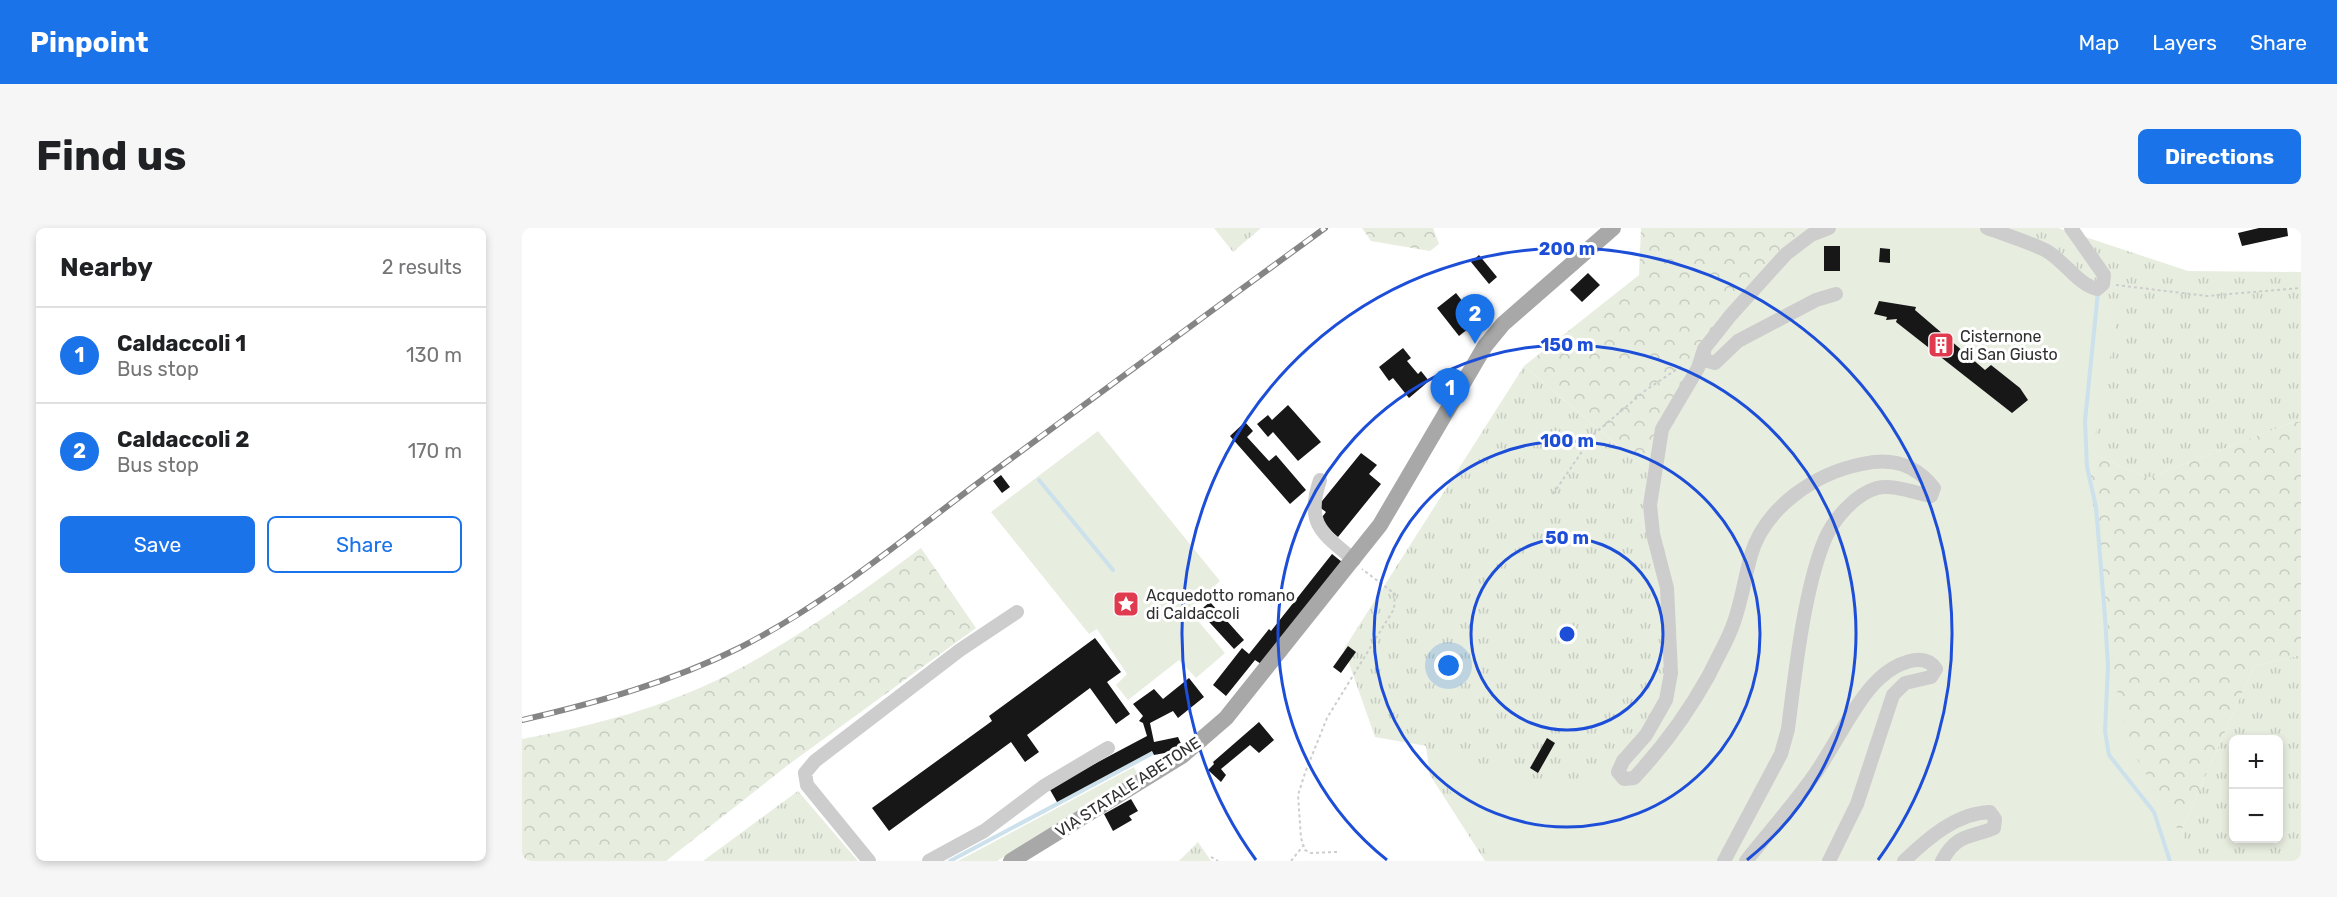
<!DOCTYPE html>
<meta charset="utf-8">
<style>
:root{--surface:#fff;--page:#f6f6f6;--text:#202124;--muted:#757577;--line:#e0e0e0;--accent:#1a73e8}
body{margin:0;font-family:Rubik,sans-serif;background:var(--page);color:var(--text)}
.controls{position:absolute;right:18px;bottom:18px;display:grid;overflow:hidden;border-radius:9px;box-shadow:0 3px 9px #0003}
.controls button{width:54px;height:54px;display:grid;place-items:center;padding:0;border:0;border-bottom:2px solid var(--line);background:var(--surface);color:var(--text);font:30px sans-serif}
.you{position:absolute;left:927px;top:438px;width:21px;height:21px;margin:-15px;border:4px solid #fff;border-radius:50%;background:#1a73e8;box-shadow:0 0 0 9px #1a73e833}
.badge{display:grid;place-items:center;width:39px;height:39px;border-radius:50%;background:var(--accent);color:#fff;font-size:20px;font-weight:700}
.pin{position:absolute;translate:-50% -50px;filter:drop-shadow(0 2px 3px #0008)}
.pin::after{content:'';position:absolute;top:32px;width:21px;height:18px;background:inherit;clip-path:polygon(0 0,100% 0,50% 100%)}
.list{margin:0;padding:0;list-style:none}
h2{display:flex;justify-content:space-between;align-items:center;height:78px;margin:0;padding:0 24px;font-size:26px}
h2 small{font-size:20px;font-weight:400;color:var(--muted)}
.list li{display:grid;grid-template-columns:39px 1fr auto;gap:18px;align-items:center;box-sizing:border-box;height:96px;padding:0 24px;border-top:2px solid var(--line)}
.list b{display:block;font-size:22px;white-space:nowrap}
.list p{margin:0;font-size:20px;white-space:nowrap;color:var(--muted)}
.list em{font-size:20px;font-style:normal;color:var(--muted)}
.actions{display:flex;gap:12px;padding:18px 24px}
.actions a{flex:1;padding:14px 0;border:2px solid var(--accent);border-radius:9px;text-align:center;font-size:21px;color:var(--accent)}
.actions .main{background:var(--accent);color:#fff}
.map{position:relative;flex:none;width:1779px;height:633px;overflow:hidden;border-radius:9px}
header{display:flex;align-items:center;gap:36px;box-sizing:border-box;height:84px;padding:0 30px;background:var(--accent);color:#fff}
header strong{font-size:28px}
nav{display:flex;gap:33px;margin-inline-start:auto;font-size:21px}
.intro{display:flex;align-items:center;justify-content:space-between;box-sizing:border-box;height:144px;padding:0 36px}
h1{margin:0;font-size:42px}
.button{padding:15px 27px;border-radius:9px;background:var(--accent);color:#fff;font-size:21px;font-weight:700}
main{display:flex;gap:36px;padding:0 36px}
aside{flex:1;background:var(--surface);border-radius:9px;box-shadow:0 3px 9px #0003}
.map>svg:first-child{display:block}
</style>
<header>
<strong>Pinpoint</strong>
<nav><a>Map</a><a>Layers</a><a>Share</a></nav>
</header>
<div class="intro"><h1>Find us</h1><a class="button">Directions</a></div>
<main>
<aside>
<h2>Nearby<small>2 results</small></h2>
<ul class="list">
<li><span class="badge">1</span><div><b>Caldaccoli 1</b><p>Bus stop</p></div><em>130 m</em></li>
<li><span class="badge">2</span><div><b>Caldaccoli 2</b><p>Bus stop</p></div><em>170 m</em></li>
</ul>
<div class="actions"><a class="main">Save</a><a>Share</a></div>
</aside>
<div class="map">
<svg width="1779" height="633" viewBox="0 0 1779 633">
<defs>
<pattern id="grass-tufts" width="24" height="20" patternUnits="userSpaceOnUse" patternTransform="scale(1.5)"><rect width="24" height="20" fill="#e7eddf"/><path d="M3 7l-1-3M5 7V3M7 7l1-3M15 17l-1-3M17 17v-4M19 17l1-3" fill="none" stroke="#c6ccc0"/></pattern>
<pattern id="forest-crowns" width="20" height="18" patternUnits="userSpaceOnUse" patternTransform="scale(1.5)"><rect width="20" height="18" fill="#e7eddf"/><path d="M2 6a3 3 0 1 1 6 0M12 15a3 3 0 1 1 6 0" fill="none" stroke="#c6ccc0"/></pattern>
</defs>
<rect width="100%" height="100%" fill="#fff"/>
<path fill="url(#grass-tufts)" fill-rule="evenodd" d="M692 0H739L711 24Z
M1287 0H1536L1666 43 1779 44V194H1771L1626 250 1446 172 1322 103Z
M1002 138 1198 304 1477 633H963L908 547 904 518 853 509 822 421Z
M1779 427V633H1665L1660 601 1732 438ZM1712 512H1756V610H1712Z
M276 563 336 633H181Z
M676 614 689 633H657Z"/>
<path fill="url(#forest-crowns)" d="M840 0H911L917 16 908 23 849 13Z
M1119 0H1287L1322 104 1446 172 1626 250 1771 194H1779V427L1732 438 1660 601 1665 633 1198 304 1002 138 1117 47Z
M399 320 454 400 266 537 144 633H0V511C71 498 144 479 209 445 277 410 338 365 399 320Z"/>
<path fill="#e7eddf" d="M1312 0H1456C1509 14 1556 47 1597 81L1568 236 1573 305 1586 399 1598 480 1614 529 1674 633H969L917 544 912 518 990 548 1041 554 1084 544 1101 519 1127 489 1142 456 1148 394 1154 362 1136 298 1135 258 1143 218 1156 183 1170 156 1183 141 1192 111 1279 17Z
M576 203 698 353 667 382 703 425 674 450 657 432 606 472 594 457 605 446 575 401 567 406 469 284Z
M612 539 616 547 475 633H436Z"/>
<g fill="none" stroke-linecap="round" stroke-linejoin="round">
<path stroke="#cce1eb" stroke-width="4" d="M1576 64 1563 193 1565 239 1574 279 1583 389 1586 438 1583 503 1587 527 1632 584 1648 633
M517 252 591 342
M428 633 629 526"/>
</g>
<path fill="#171717" d="M1737 0H1765L1766 8 1720 18 1716 5Z
M1302 18H1318V43H1302Z
M1358 20 1368 21V35L1357 34Z
M957 27 975 49 967 56 949 34Z
M1066 45 1078 57 1060 74 1048 62Z
M934 65 956 93 937 108 915 80Z
M1357 73 1394 79 1393 82 1463 142 1469 137 1498 160 1506 172 1490 185 1374 94 1375 91 1364 92 1365 89 1352 86Z
M881 120 889 130 885 133 896 146 899 143 907 153 887 170 871 150 867 153 857 139Z
M766 177 799 214 776 233 751 204 746 209 735 196 746 187 750 192Z
M723 194 731 203 725 209 747 233 754 227 784 262 768 276 708 208Z
M839 225 855 237 847 246 859 256 816 309 797 293 804 284 796 278Z
M479 247 488 259 480 265 471 253Z
M810 326 820 334 739 436 733 432 704 468 691 457 720 420 727 426 747 401 749 403Z
M688 374 722 412 712 421 677 383Z
M573 410 599 444 585 454 608 486 594 496 568 460 505 507 517 524 503 534 489 514 367 603 350 580 470 493 467 488Z
M826 418 834 424 819 445 811 439Z
M667 450 682 469 656 490 651 483 628 495 632 514 656 509 660 518 654 523 632 527 630 523 535 574 527 560 625 508 621 495 617 493 621 488 611 476 632 461 641 471Z
M737 494 752 512 737 525 728 517 699 541 704 547 699 554 686 542 692 536 691 534Z
M1025 510 1033 515 1016 545 1008 540Z
M609 571 616 583 607 588 610 592 591 603 582 586Z"/>
<g fill="none" stroke-linecap="round" stroke-linejoin="round">
<path stroke="#cdcdcd" stroke-width="2" stroke-dasharray="3 3" stroke-linecap="butt" d="M1594 57 1685 68 1779 60
M1031 266 1072 206 1124 162 1161 137
M815 624 789 625 783 622 779 610 776 567 783 545 805 490 872 381 873 366 840 341
M689 629 696 633
M769 633 781 618"/>
<path stroke="#cdcdcd" stroke-width="14" d="M1465 0C1484 7 1504 13 1523 22 1542 32 1555 56 1575 61L1581 56 1582 47 1549 0
M1182 121V132L1193 135 1216 113 1294 72 1314 66
M798 252C783 296 800 305 832 332
M347 633 285 557 283 545 293 533 438 422 495 384
M407 633 462 603 522 558 586 520
M1202 633 1259 526 1266 501C1273 446 1282 361 1303 311 1312 291 1333 266 1355 260 1371 256 1393 265 1409 268L1412 260C1393 236 1370 229 1340 236 1294 245 1243 279 1229 327 1222 352 1219 378 1209 402 1203 417 1194 432 1187 447 1166 485 1142 518 1112 550L1102 551 1096 544 1101 533 1124 507 1144 472 1149 445 1145 360 1131 306 1128 277 1140 201 1176 140 1182 121 1208 88 1264 26 1289 7 1307 0
M1224 633C1247 604 1272 576 1293 546 1312 519 1335 470 1358 450 1372 437 1401 422 1414 441L1409 449 1383 455 1371 467 1335 576 1307 633
M1382 633C1405 611 1434 585 1468 584L1473 591 1472 600C1448 610 1435 605 1420 633"/>
<path stroke="#a8a8a8" stroke-width="16" d="M489 633 660 528 704 490 858 297 963 118 981 96 1091 0"/>
<g stroke="#858585" stroke-width="6">
<path id="rail" d="M0 492C74 475 149 454 217 420 314 371 396 298 483 235 590 156 696 78 803 0"/>
</g>
<use href="#rail" stroke="#fff" stroke-width="4" stroke-dasharray="11" stroke-linecap="butt"/>
</g>
<g fill="none" stroke="#1d4ed8" stroke-width="3">
<circle cx="1045" cy="406" r="96"/>
<circle cx="1045" cy="406" r="193"/>
<path d="M865 632A289 289 0 1 1 1225 632"/>
<path d="M734 632A385 385 0 1 1 1356 632"/>
</g>
<defs>
<g id="building-square" transform="scale(1.35)"><rect x="-9" y="-9" width="18" height="18" rx="4" fill="#df3a4d" stroke="#fff"/><path d="M-4-6H4V6H1V3H-1V6H-4ZM-2.5-4.3h1.7v1.8h-1.7ZM.8-4.3h1.7v1.8H.8ZM-2.5-1h1.7V.8h-1.7ZM.8-1h1.7V.8H.8Z" fill="#fff"/></g>
<g id="sight-square" transform="scale(1.35)"><rect x="-9" y="-9" width="18" height="18" rx="4" fill="#df3a4d" stroke="#fff"/><path d="M0-6L1.8-2.2L6-1.7L2.9 1.2L3.7 5.4L0 3.3L-3.7 5.4L-2.9 1.2L-6-1.7L-1.8-2.2Z" fill="#fff"/></g>
</defs>
<g fill-rule="evenodd">
<use href="#building-square" x="1419" y="117"/>
<use href="#sight-square" x="604" y="376"/>
</g>
<g text-anchor="middle" dominant-baseline="central" stroke-width="6" stroke-linejoin="round" paint-order="stroke">
<g font-size="16" fill="#303030" stroke="#fff" text-anchor="start">
<text x="1438" y="108">Cisternone<tspan x="1438" dy="18">di San Giusto</tspan></text>
<text x="624" y="367">Acquedotto romano<tspan x="624" dy="18">di Caldaccoli</tspan></text>
</g>
<g font-size="16" fill="#303030" stroke="#fff">
<text transform="translate(606 559) rotate(-33)">VIA STATALE ABETONE</text>
</g>
</g>
<circle cx="1045" cy="406" r="9" fill="#1d4ed8" stroke="#fff" stroke-width="3"/>
<g font-size="18" text-anchor="middle" font-weight="bold" fill="#1d4ed8" stroke="#fff" stroke-width="6" stroke-linejoin="round" paint-order="stroke">
<text x="1045" y="27">200 m</text>
<text x="1045" y="123">150 m</text>
<text x="1045" y="219">100 m</text>
<text x="1045" y="316">50 m</text>
</g>
</svg>
<div class="controls">
<button>+</button>
<button>−</button>
</div>
<div class="you"></div>
<div class="pin badge" style="left:928px;top:190px">1</div>
<div class="pin badge" style="left:953px;top:116px">2</div>
</div>
</main>
